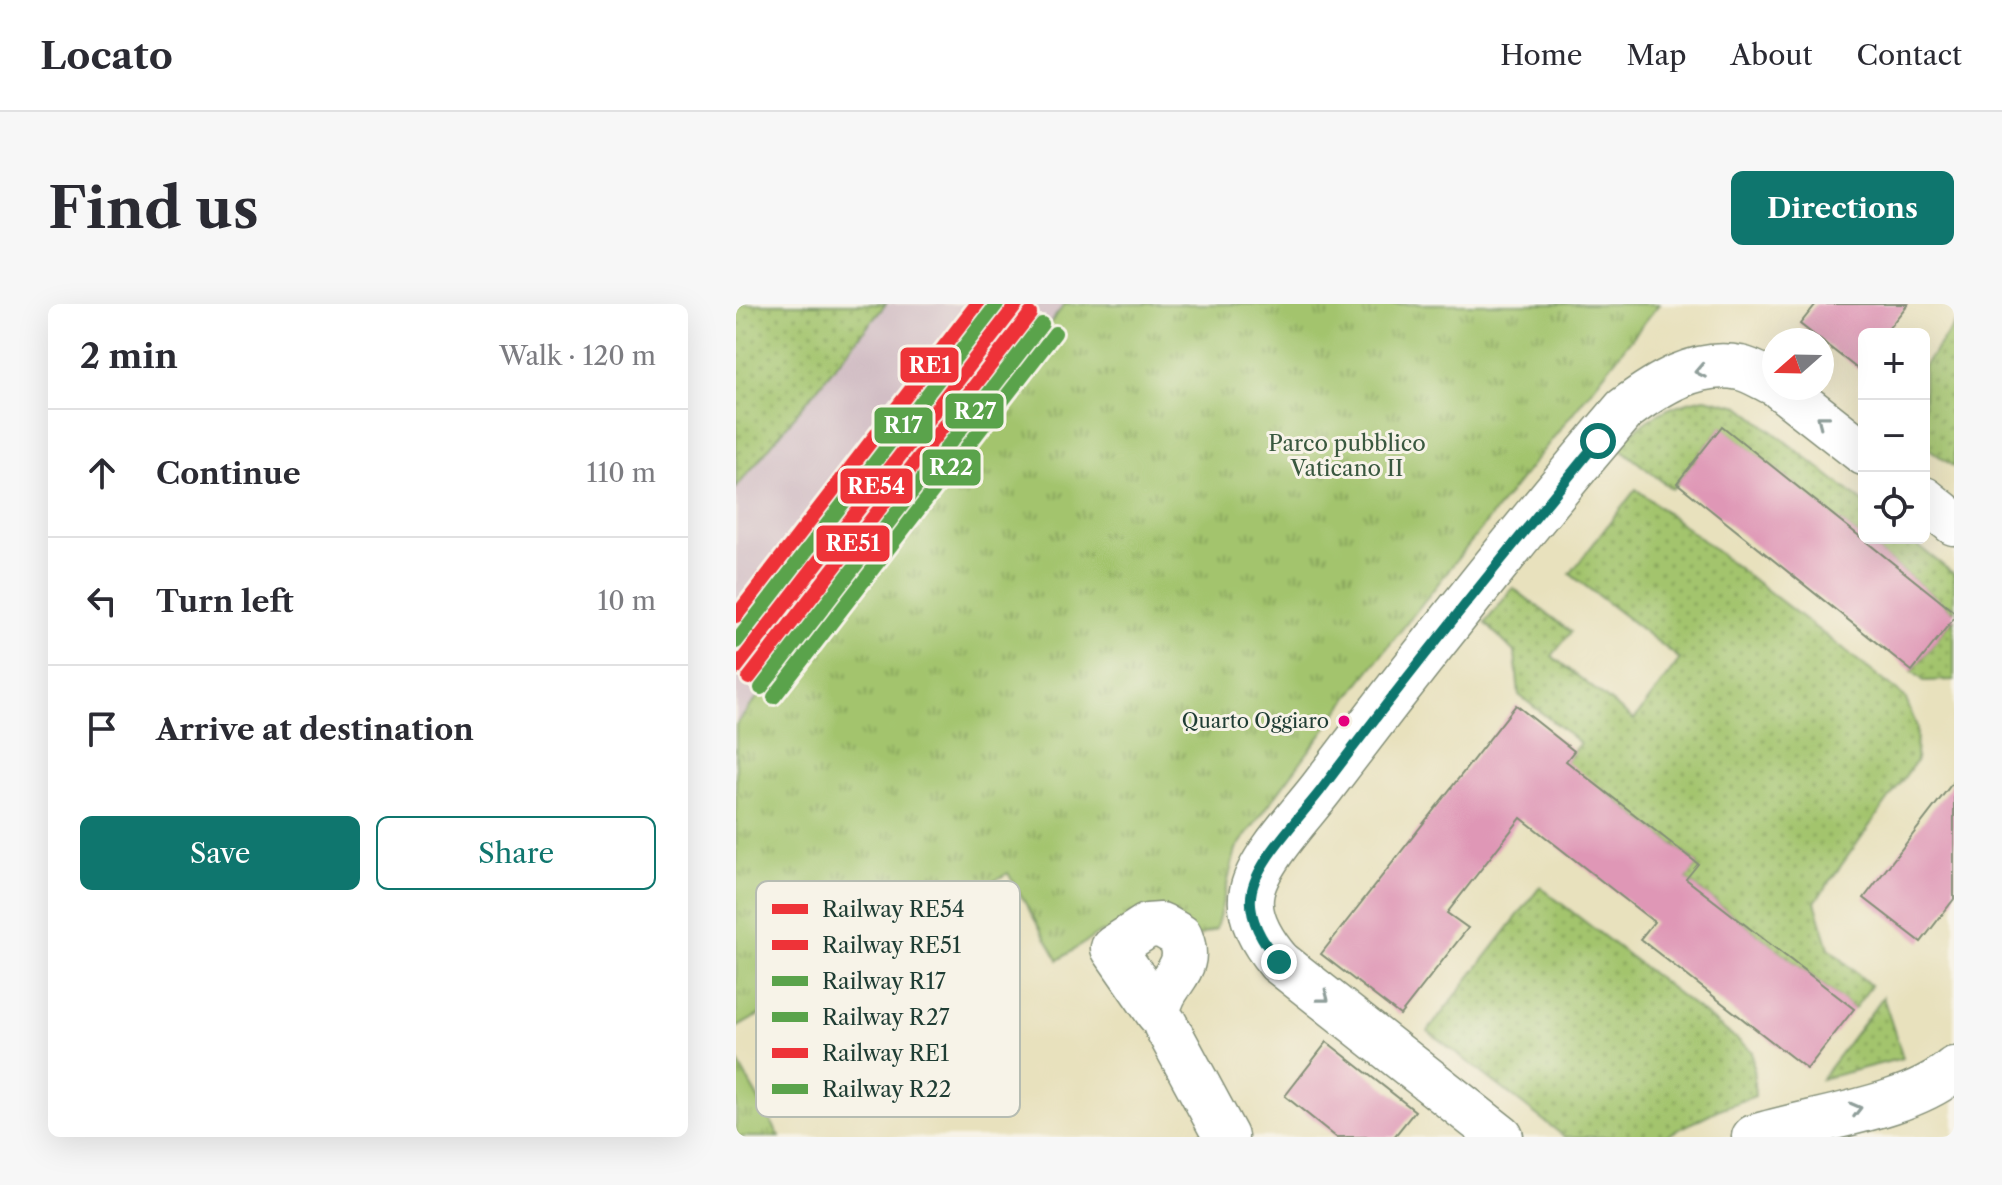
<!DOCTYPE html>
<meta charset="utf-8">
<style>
:root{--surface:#fff;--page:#f7f7f7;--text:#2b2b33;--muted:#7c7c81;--line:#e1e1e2;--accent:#0f766e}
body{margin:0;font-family:"Libre Caslon Text",serif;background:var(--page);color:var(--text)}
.controls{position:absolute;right:24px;top:24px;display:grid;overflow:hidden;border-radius:12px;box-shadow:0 8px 32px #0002}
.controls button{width:72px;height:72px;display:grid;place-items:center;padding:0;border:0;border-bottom:2px solid var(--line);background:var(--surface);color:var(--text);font:40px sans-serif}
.compass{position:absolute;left:1026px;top:24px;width:72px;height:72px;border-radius:50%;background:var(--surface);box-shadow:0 8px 32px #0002;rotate:250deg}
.stop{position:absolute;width:24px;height:24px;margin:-18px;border:6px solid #0f766e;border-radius:50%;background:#fff}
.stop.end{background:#0f766e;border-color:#fff;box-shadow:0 2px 8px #0008}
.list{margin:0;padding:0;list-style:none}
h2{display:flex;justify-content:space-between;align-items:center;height:104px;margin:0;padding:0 32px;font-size:34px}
h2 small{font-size:26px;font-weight:400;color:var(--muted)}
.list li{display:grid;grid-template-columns:52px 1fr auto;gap:24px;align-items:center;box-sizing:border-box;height:128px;padding:0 32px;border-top:2px solid var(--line)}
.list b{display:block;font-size:30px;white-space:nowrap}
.list em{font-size:26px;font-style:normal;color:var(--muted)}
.actions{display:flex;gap:16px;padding:24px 32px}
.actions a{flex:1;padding:18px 0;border:2px solid var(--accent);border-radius:12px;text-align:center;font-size:28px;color:var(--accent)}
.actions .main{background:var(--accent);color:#fff}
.icon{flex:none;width:44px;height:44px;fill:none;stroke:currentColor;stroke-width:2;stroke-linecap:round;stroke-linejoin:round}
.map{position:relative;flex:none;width:1218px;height:833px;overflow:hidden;border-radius:12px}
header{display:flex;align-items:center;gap:48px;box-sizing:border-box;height:112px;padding:0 40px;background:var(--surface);border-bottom:2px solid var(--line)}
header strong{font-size:38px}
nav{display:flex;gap:44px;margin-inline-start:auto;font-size:28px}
.intro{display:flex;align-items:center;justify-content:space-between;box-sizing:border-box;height:192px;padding:0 48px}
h1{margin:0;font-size:56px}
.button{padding:20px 36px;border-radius:12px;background:var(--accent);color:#fff;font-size:28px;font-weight:700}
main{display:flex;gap:48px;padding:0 48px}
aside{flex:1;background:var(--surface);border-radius:12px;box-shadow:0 8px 32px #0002}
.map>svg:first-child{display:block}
</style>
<header>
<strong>Locato</strong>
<nav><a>Home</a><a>Map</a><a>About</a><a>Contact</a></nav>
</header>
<div class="intro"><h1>Find us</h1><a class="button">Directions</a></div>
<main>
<aside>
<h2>2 min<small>Walk · 120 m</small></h2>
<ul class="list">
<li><svg class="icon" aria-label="ahead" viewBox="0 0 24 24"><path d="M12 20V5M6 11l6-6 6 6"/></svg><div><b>Continue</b></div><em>110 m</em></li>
<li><svg class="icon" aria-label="left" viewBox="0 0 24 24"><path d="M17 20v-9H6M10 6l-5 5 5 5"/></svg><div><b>Turn left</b></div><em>10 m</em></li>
<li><svg class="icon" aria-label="arrive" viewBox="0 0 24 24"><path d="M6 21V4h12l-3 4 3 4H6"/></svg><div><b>Arrive at destination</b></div></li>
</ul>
<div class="actions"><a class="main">Save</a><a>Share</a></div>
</aside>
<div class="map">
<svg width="1218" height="833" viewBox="0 0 1218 833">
<defs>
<pattern id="grass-dots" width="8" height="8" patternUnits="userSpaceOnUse" patternTransform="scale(2)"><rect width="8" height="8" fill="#a3c46d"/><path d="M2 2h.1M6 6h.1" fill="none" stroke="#84a05a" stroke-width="1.8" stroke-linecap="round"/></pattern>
<pattern id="park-tufts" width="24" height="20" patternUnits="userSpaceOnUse" patternTransform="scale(2)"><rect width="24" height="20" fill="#a3c46d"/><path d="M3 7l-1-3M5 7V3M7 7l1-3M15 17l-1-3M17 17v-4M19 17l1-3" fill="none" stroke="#84a05a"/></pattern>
</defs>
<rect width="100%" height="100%" fill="#f7f3e8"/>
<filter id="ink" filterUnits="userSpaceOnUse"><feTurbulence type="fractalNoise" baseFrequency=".0125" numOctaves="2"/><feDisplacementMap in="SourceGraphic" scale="16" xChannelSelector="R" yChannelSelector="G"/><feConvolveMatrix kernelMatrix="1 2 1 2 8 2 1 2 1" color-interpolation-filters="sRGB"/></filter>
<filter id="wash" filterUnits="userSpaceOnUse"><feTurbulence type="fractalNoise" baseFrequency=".006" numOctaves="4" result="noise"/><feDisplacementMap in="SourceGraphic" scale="32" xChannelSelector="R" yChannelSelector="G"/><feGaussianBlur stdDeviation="1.8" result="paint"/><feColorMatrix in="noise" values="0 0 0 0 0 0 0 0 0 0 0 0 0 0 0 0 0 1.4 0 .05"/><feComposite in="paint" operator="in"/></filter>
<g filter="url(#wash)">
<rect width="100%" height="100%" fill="#e8e1bd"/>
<path fill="#d2bec5" d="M150 0H329L0 421V184Z"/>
<path fill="url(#grass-dots)" stroke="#618050" stroke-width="2" d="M0 0H150L0 184Z
M1218 21V163L1188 141V62Z
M969 94 1004 102 1128 199V234H1172L1218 270V308L986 123 936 185 881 142C911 114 928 102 969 94Z
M900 185 1169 393 1181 423 1180 457 1079 598 1093 644 1135 682 1118 705 950 575 962 560 870 488 823 465 844 439 783 391 779 349 749 319 777 284 835 328 816 352 898 416 944 355 834 270Z
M1218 314V376L1188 377 1176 367Z
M804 583 1016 747 1019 792 981 806 928 833H829L692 727Z
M1147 693 1167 754 1085 775Z"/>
<path fill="url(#park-tufts)" stroke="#618050" stroke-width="2" d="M329 0H923L625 377 500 545 480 625 455 635 365 628 322 656 272 569 0 724V421Z
M0 755 44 833H0Z"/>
<g id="blocks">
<path fill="#df97b6" d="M1080 0H1172L1148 30H1128V70L1064 20Z
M986 122 1218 308V314L1176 367 941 179Z
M780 401 838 447 830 457 962 560 950 575 1118 705 1071 765 904 635 918 618 785 514 711 609 732 624 664 711 585 650Z
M1218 477V595L1185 638 1128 594Z
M591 738 679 807 658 833H600L549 792Z"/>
</g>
</g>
<g filter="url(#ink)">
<use href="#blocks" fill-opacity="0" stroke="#848f78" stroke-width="2"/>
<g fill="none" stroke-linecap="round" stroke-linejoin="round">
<g stroke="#848f78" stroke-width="47">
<path id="minor" d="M1045 84 1128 149
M1188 195 1218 219
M425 621 444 632C459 669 427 673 422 709L377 644 411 622Z
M429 720 490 833
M765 833 543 658C527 639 510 613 516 587 523 554 568 508 588 481 685 353 785 227 889 105 921 81 961 55 1004 64 1015 66 1027 74 1038 79
M1018 833C1075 815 1175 804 1218 765"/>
</g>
<use href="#minor" stroke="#fff" stroke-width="44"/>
<g stroke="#f7f3e8" stroke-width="20">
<path id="rail-1" d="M0 364 281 0"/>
</g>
<g stroke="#f7f3e8" stroke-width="20">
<path id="rail-2" d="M13 374 294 10"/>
</g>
<g stroke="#f7f3e8" stroke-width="20">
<path id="rail-3" d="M0 338 261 0"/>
</g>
<g stroke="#f7f3e8" stroke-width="20">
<path id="rail-4" d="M25 384 306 20"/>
</g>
<g stroke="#f7f3e8" stroke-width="20">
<path id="rail-5" d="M0 312 241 0"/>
</g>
<g stroke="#f7f3e8" stroke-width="20">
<path id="rail-6" d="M38 393 319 29"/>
</g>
<use href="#rail-1" stroke="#ee3338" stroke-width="14"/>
<use href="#rail-2" stroke="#ee3338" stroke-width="14"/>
<use href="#rail-3" stroke="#5aa34b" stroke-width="14"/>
<use href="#rail-4" stroke="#5aa34b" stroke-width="14"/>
<use href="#rail-5" stroke="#ee3338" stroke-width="14"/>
<use href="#rail-6" stroke="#5aa34b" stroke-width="14"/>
</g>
<defs><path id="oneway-chevron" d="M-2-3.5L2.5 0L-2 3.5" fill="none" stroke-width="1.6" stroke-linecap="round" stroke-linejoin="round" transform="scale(2)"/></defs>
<g stroke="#8f9e9a">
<use href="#oneway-chevron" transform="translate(964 67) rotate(169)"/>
<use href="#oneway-chevron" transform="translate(1086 116) rotate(-142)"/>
<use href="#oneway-chevron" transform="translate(588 693) rotate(38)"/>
<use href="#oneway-chevron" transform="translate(1120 805) rotate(-14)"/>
</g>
</g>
<g fill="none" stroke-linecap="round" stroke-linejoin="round" filter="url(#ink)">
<path stroke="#0f766e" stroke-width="10" d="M543 658C527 639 510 613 516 586 523 555 565 512 585 486 674 367 768 252 862 137"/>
</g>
<circle fill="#e5007d" stroke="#f7f3e8" stroke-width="3" cx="608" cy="417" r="7"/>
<g text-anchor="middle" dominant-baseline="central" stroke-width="6" stroke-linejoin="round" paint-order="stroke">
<g font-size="20" fill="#1f3d34" stroke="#f7f3e8" text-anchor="end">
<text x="593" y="417">Quarto Oggiaro</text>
</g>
<g font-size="22" fill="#39583f" stroke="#f7f3e8">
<text x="611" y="139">Parco pubblico<tspan x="611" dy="25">Vaticano II</tspan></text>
</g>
</g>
<rect x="20" y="577" width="264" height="236" rx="12" fill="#f7f3e8" stroke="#b6bcb2" stroke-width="2"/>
<rect x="36" y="600" width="36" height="10" fill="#ee3338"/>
<rect x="36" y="636" width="36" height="10" fill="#ee3338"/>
<rect x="36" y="672" width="36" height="10" fill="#5aa34b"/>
<rect x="36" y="708" width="36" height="10" fill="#5aa34b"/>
<rect x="36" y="744" width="36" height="10" fill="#ee3338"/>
<rect x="36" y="780" width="36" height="10" fill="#5aa34b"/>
<g font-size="22" fill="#1f3d34">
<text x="86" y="613">Railway RE54</text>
<text x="86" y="649">Railway RE51</text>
<text x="86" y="685">Railway R17</text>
<text x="86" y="721">Railway R27</text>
<text x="86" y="757">Railway RE1</text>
<text x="86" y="793">Railway R22</text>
</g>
<g stroke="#f7f3e8" stroke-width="3">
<rect x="163" y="42" width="61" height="38" rx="8" fill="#ee3338"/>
<rect x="208" y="88" width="61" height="38" rx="8" fill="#5aa34b"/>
<rect x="137" y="102" width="61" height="39" rx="8" fill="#5aa34b"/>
<rect x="185" y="144" width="61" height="39" rx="8" fill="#5aa34b"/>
<rect x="103" y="163" width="75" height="38" rx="8" fill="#ee3338"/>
<rect x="79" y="220" width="76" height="39" rx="8" fill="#ee3338"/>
</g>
<g font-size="22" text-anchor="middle" font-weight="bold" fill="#fff">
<text x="194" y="69">RE1</text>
<text x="239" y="115">R27</text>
<text x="167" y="129">R17</text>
<text x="215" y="171">R22</text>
<text x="140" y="190">RE54</text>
<text x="117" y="247">RE51</text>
</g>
</svg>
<div class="controls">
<button>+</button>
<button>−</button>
<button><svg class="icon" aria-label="locate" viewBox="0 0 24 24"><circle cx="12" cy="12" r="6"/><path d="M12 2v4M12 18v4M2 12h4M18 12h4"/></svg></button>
</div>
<svg class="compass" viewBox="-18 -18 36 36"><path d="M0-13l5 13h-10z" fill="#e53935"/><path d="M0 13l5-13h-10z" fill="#7c7c81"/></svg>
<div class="stop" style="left:862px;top:137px"></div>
<div class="stop end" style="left:543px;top:658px"></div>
</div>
</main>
